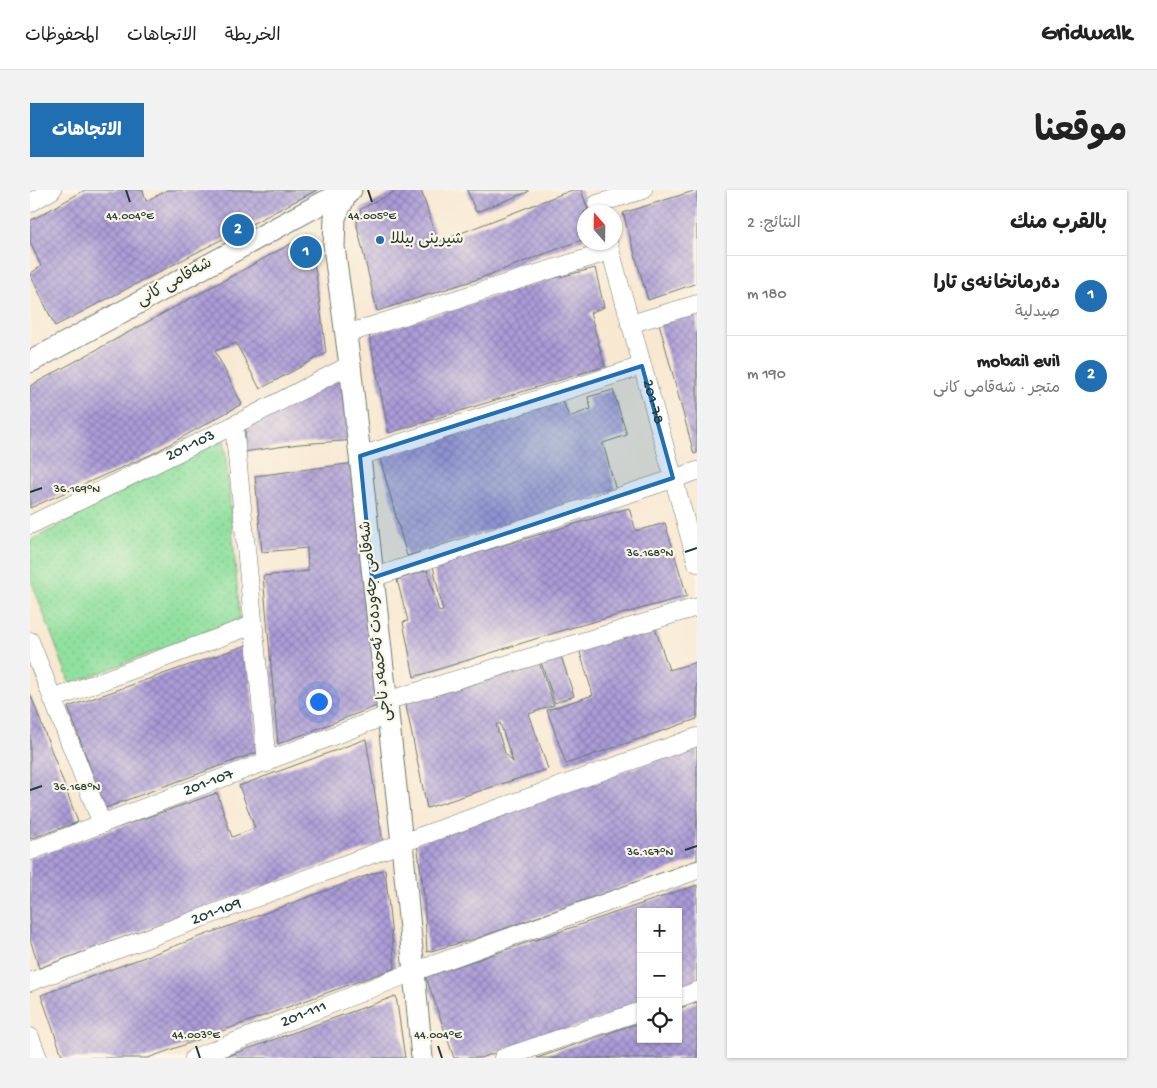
<!DOCTYPE html>
<html lang="ar">
<meta charset="utf-8">
<style>
:root{--surface:#fff;--page:#f2f2f2;--text:#222;--muted:#767676;--line:#e0e0e0;--accent:#1f6fb2}
body{margin:0;font-family:"Gochi Hand","Playpen Sans Arabic",sans-serif;background:var(--page);color:var(--text);direction:rtl}
.controls{position:absolute;right:15px;bottom:15px;display:grid;overflow:hidden;border-radius:0px;box-shadow:0 1px 4px #0004}
.controls button{width:45px;height:45px;display:grid;place-items:center;padding:0;border:0;border-bottom:1px solid var(--line);background:var(--surface);color:var(--text);font:25px sans-serif}
.compass{position:absolute;left:547px;top:15px;width:45px;height:45px;border-radius:50%;background:var(--surface);box-shadow:0 1px 4px #0004;rotate:340deg}
.you{position:absolute;left:288px;top:511px;width:18px;height:18px;margin:-12px;border:4px solid #fff;border-radius:50%;background:#1a73e8;box-shadow:0 0 0 8px #1a73e833}
.badge{display:grid;place-items:center;width:32px;height:32px;border-radius:50%;background:var(--accent);color:#fff;font-size:16px;font-weight:700}
.pin{position:absolute;translate:-50% -50%;border:2px solid #fff;box-shadow:0 1px 5px #0006}
.list{margin:0;padding:0;list-style:none}
h2{display:flex;justify-content:space-between;align-items:center;height:65px;margin:0;padding:0 20px;font-size:21px}
h2 small{font-size:16px;font-weight:400;color:var(--muted)}
.list li{display:grid;grid-template-columns:32px 1fr auto;gap:15px;align-items:center;box-sizing:border-box;height:80px;padding:0 20px;border-top:1px solid var(--line)}
.list b{display:block;font-size:19px;white-space:nowrap}
.list p{margin:0;font-size:16px;white-space:nowrap;color:var(--muted)}
.list em{font-size:16px;font-style:normal;color:var(--muted)}
.icon{flex:none;width:28px;height:28px;fill:none;stroke:currentColor;stroke-width:2;stroke-linecap:round;stroke-linejoin:round}
.map{position:relative;flex:none;width:667px;height:868px;overflow:hidden;direction:ltr;border-radius:0px}
header{display:flex;align-items:center;gap:30px;box-sizing:border-box;height:70px;padding:0 25px;background:var(--surface);border-bottom:1px solid var(--line)}
header strong{font-size:24px}
nav{display:flex;gap:28px;margin-inline-start:auto;font-size:18px}
.intro{display:flex;align-items:center;justify-content:space-between;box-sizing:border-box;height:120px;padding:0 30px}
h1{margin:0;font-size:35px}
.button{padding:12px 22px;border-radius:0px;background:var(--accent);color:#fff;font-size:18px;font-weight:700}
main{display:flex;gap:30px;padding:0 30px}
aside{flex:1;background:var(--surface);border-radius:0px;box-shadow:0 1px 4px #0004}
.map>svg:first-child{display:block}
</style>
<header>
<strong>Gridwalk</strong>
<nav><a>الخريطة</a><a>الاتجاهات</a><a>المحفوظات</a></nav>
</header>
<div class="intro"><h1>موقعنا</h1><a class="button">الاتجاهات</a></div>
<main>
<aside>
<h2>بالقرب منك<small>النتائج: 2</small></h2>
<ul class="list">
<li><span class="badge">1</span><div><b>دەرمانخانەی تارا</b><p>صيدلية</p></div><em>180 m</em></li>
<li><span class="badge">2</span><div><b>mobail evil</b><p>متجر · شەقامی کانی</p></div><em>190 m</em></li>
</ul>
</aside>
<div class="map">
<svg width="667" height="868" viewBox="0 0 667 868">
<defs>
<pattern id="grass-dots" width="8" height="8" patternUnits="userSpaceOnUse" patternTransform="scale(1.25)"><rect width="8" height="8" fill="#90e09f"/><path d="M2 2h.1M6 6h.1" fill="none" stroke="#7cc18a" stroke-width="1.8" stroke-linecap="round"/></pattern>
<pattern id="building-cross-hatch" width="8" height="8" patternUnits="userSpaceOnUse" patternTransform="scale(1.25)"><rect width="8" height="8" fill="#ab9bd8"/><path d="M0 0l8 8M0 8l8-8" fill="none" stroke="#8b80b0"/></pattern>
</defs>
<rect width="100%" height="100%" fill="#fcf5e5"/>
<filter id="ink" filterUnits="userSpaceOnUse"><feTurbulence type="fractalNoise" baseFrequency=".02" numOctaves="2"/><feDisplacementMap in="SourceGraphic" scale="10" xChannelSelector="R" yChannelSelector="G"/><feConvolveMatrix kernelMatrix="1 2 1 2 8 2 1 2 1" color-interpolation-filters="sRGB"/></filter>
<filter id="wash" filterUnits="userSpaceOnUse"><feTurbulence type="fractalNoise" baseFrequency=".0096" numOctaves="4" result="noise"/><feDisplacementMap in="SourceGraphic" scale="20" xChannelSelector="R" yChannelSelector="G"/><feGaussianBlur stdDeviation="1.12" result="paint"/><feColorMatrix in="noise" values="0 0 0 0 0 0 0 0 0 0 0 0 0 0 0 0 0 1.4 0 .05"/><feComposite in="paint" operator="in"/></filter>
<g filter="url(#wash)">
<rect width="100%" height="100%" fill="#f8e8d2"/>
<path fill="url(#grass-dots)" stroke="#588e6a" d="M194 246 210 429 40 494 0 387V351Z"/>
<g id="blocks">
<path fill="url(#building-cross-hatch)" fill-rule="evenodd" d="M55 0H113L116 11 137 0H287L25 136 0 84 11 76 0 52V31Z
M368 0H391L408 52 542 0H551L559 22H554V49L445 90 347 121 327 36 328 27 331 19Z
M437 0H498V2L446 22Z
M667 0V93L618 110 593 23Z
M277 45 286 83 296 163 230 199 206 153 185 161 212 214 122 264 0 318V196Z
M565 78 574 117 560 123 575 176 359 243 339 145 514 91Z
M667 122V263L664 264 629 133Z
M318 184 327 250 269 254 214 262 216 233Z
M583 200 597 245 573 253 586 301 377 366 350 268 533 211 539 227 561 219 558 207Z
M325 273 352 514 248 554 233 386 278 381 277 358 232 362 225 286Z
M599 318 606 341 635 333 657 406 537 439 384 487 373 432 378 431 367 390 397 380 409 422 413 421 403 376Z
M624 435 639 480 667 472V529L536 574 517 520 563 505 549 459Z
M217 455 228 562 75 618 38 517Z
M531 466 544 506 525 513 511 472Z
M508 469 524 515 499 524 518 579 397 618 375 511ZM470 533 483 572 475 563 466 535Z
M0 503 48 632 0 649Z
M336 549 353 653 9 778 0 749V668L187 603 202 647 225 638 209 596Z
M667 556V670L448 748 397 762 394 706 387 653Z
M355 679 365 778 118 868H33L11 805Z
M667 695V796L648 802V722H611V815L450 868H424L396 787Z
M366 806 375 868H192Z
M667 812V868H507L611 832V849H648V819Z"/>
</g>
</g>
<g filter="url(#ink)">
<use href="#blocks" fill-opacity="0" stroke="#6b796b" stroke-width="1"/>
<g fill="none" stroke-linecap="round" stroke-linejoin="round">
<g stroke="#6b796b" stroke-width="19">
<g id="minor">
<path d="M0 13 22 0"/>
<path d="M567 14 613 0"/>
<path id="s1" d="M578 52 667 373"/>
<path d="M600 134 667 114"/>
<path d="M316 144 580 61"/>
<path d="M204 235 237 573"/>
<path d="M330 266 612 176"/>
<path id="s2" d="M0 335 204 235 320 175"/>
<path d="M342 388 667 281"/>
<path d="M0 451 72 634"/>
<path d="M23 509 223 435"/>
<path d="M356 511 667 417"/>
<path id="s3" d="M0 661 358 525"/>
<path id="s4" d="M0 792 372 653 667 547"/>
<path d="M648 808 667 801"/>
<path d="M0 847 8 868"/>
<path id="s5" d="M164 868 383 782 667 680"/>
<path d="M473 868 611 821"/>
</g>
</g>
<g stroke="#6b796b" stroke-width="23">
<path id="tertiary" d="M321 0 316 5 305 27 304 57 320 175 372 653 392 868
M0 172 316 0"/>
</g>
<use href="#minor" stroke="#fff" stroke-width="18"/>
<use href="#tertiary" stroke="#fff" stroke-width="21"/>
</g>
</g>
<path fill="#1f6fb2" fill-opacity="0.2" stroke="#1f6fb2" stroke-width="4" stroke-linejoin="round" d="M612 176 643 288 342 388 330 266Z"/>
<path fill="none" stroke="#1f3d34" stroke-width="2" d="M96 0 100 12M338 0 342 12M0 302 12 298M655 362 667 358M0 600 12 596M655 660 667 656M166 856 170 868M408 856 412 868"/>
<circle fill="#1f6fb2" stroke="#fcf5e5" stroke-width="2" cx="350" cy="50" r="5"/>
<g text-anchor="middle" dominant-baseline="central" stroke-width="4.5" stroke-linejoin="round" paint-order="stroke">
<g font-size="16" fill="#1f3d34" stroke="#fcf5e5" text-anchor="start">
<text x="360" y="50">شيرينی بیللا</text>
</g>
<g font-size="16" fill="#1f3d34" stroke="#fcf5e5">
<text transform="translate(145 93) rotate(-29)">شەقامی کانی</text>
<text stroke="none"><textPath href="#s1" startOffset="166">201-78</textPath></text>
<text stroke="none"><textPath href="#s2" startOffset="179">201-103</textPath></text>
<text transform="translate(347 431) rotate(-96)">شەقامی جەودەت ئەحمەد ناجی</text>
<text stroke="none"><textPath href="#s3" startOffset="191">201-107</textPath></text>
<text stroke="none"><textPath href="#s4" startOffset="199">201-109</textPath></text>
<text stroke="none"><textPath href="#s5" startOffset="118">201-111</textPath></text>
</g>
</g>
<g font-size="12" text-anchor="middle" fill="#1f3d34" stroke="#fcf5e5" stroke-width="4.5" stroke-linejoin="round" paint-order="stroke">
<text x="100" y="29">44.004°E</text>
<text x="342" y="29">44.005°E</text>
<text x="47" y="302">36.169°N</text>
<text x="620" y="366">36.168°N</text>
<text x="47" y="600">36.168°N</text>
<text x="620" y="665">36.167°N</text>
<text x="166" y="848">44.003°E</text>
<text x="408" y="848">44.004°E</text>
</g>
</svg>
<div class="controls">
<button>+</button>
<button>−</button>
<button><svg class="icon" aria-label="locate" viewBox="0 0 24 24"><circle cx="12" cy="12" r="6"/><path d="M12 2v4M12 18v4M2 12h4M18 12h4"/></svg></button>
</div>
<svg class="compass" viewBox="-18 -18 36 36"><path d="M0-13l5 13h-10z" fill="#e53935"/><path d="M0 13l5-13h-10z" fill="#767676"/></svg>
<div class="you"></div>
<div class="pin badge" style="left:276px;top:62px">1</div>
<div class="pin badge" style="left:208px;top:40px">2</div>
</div>
</main>
